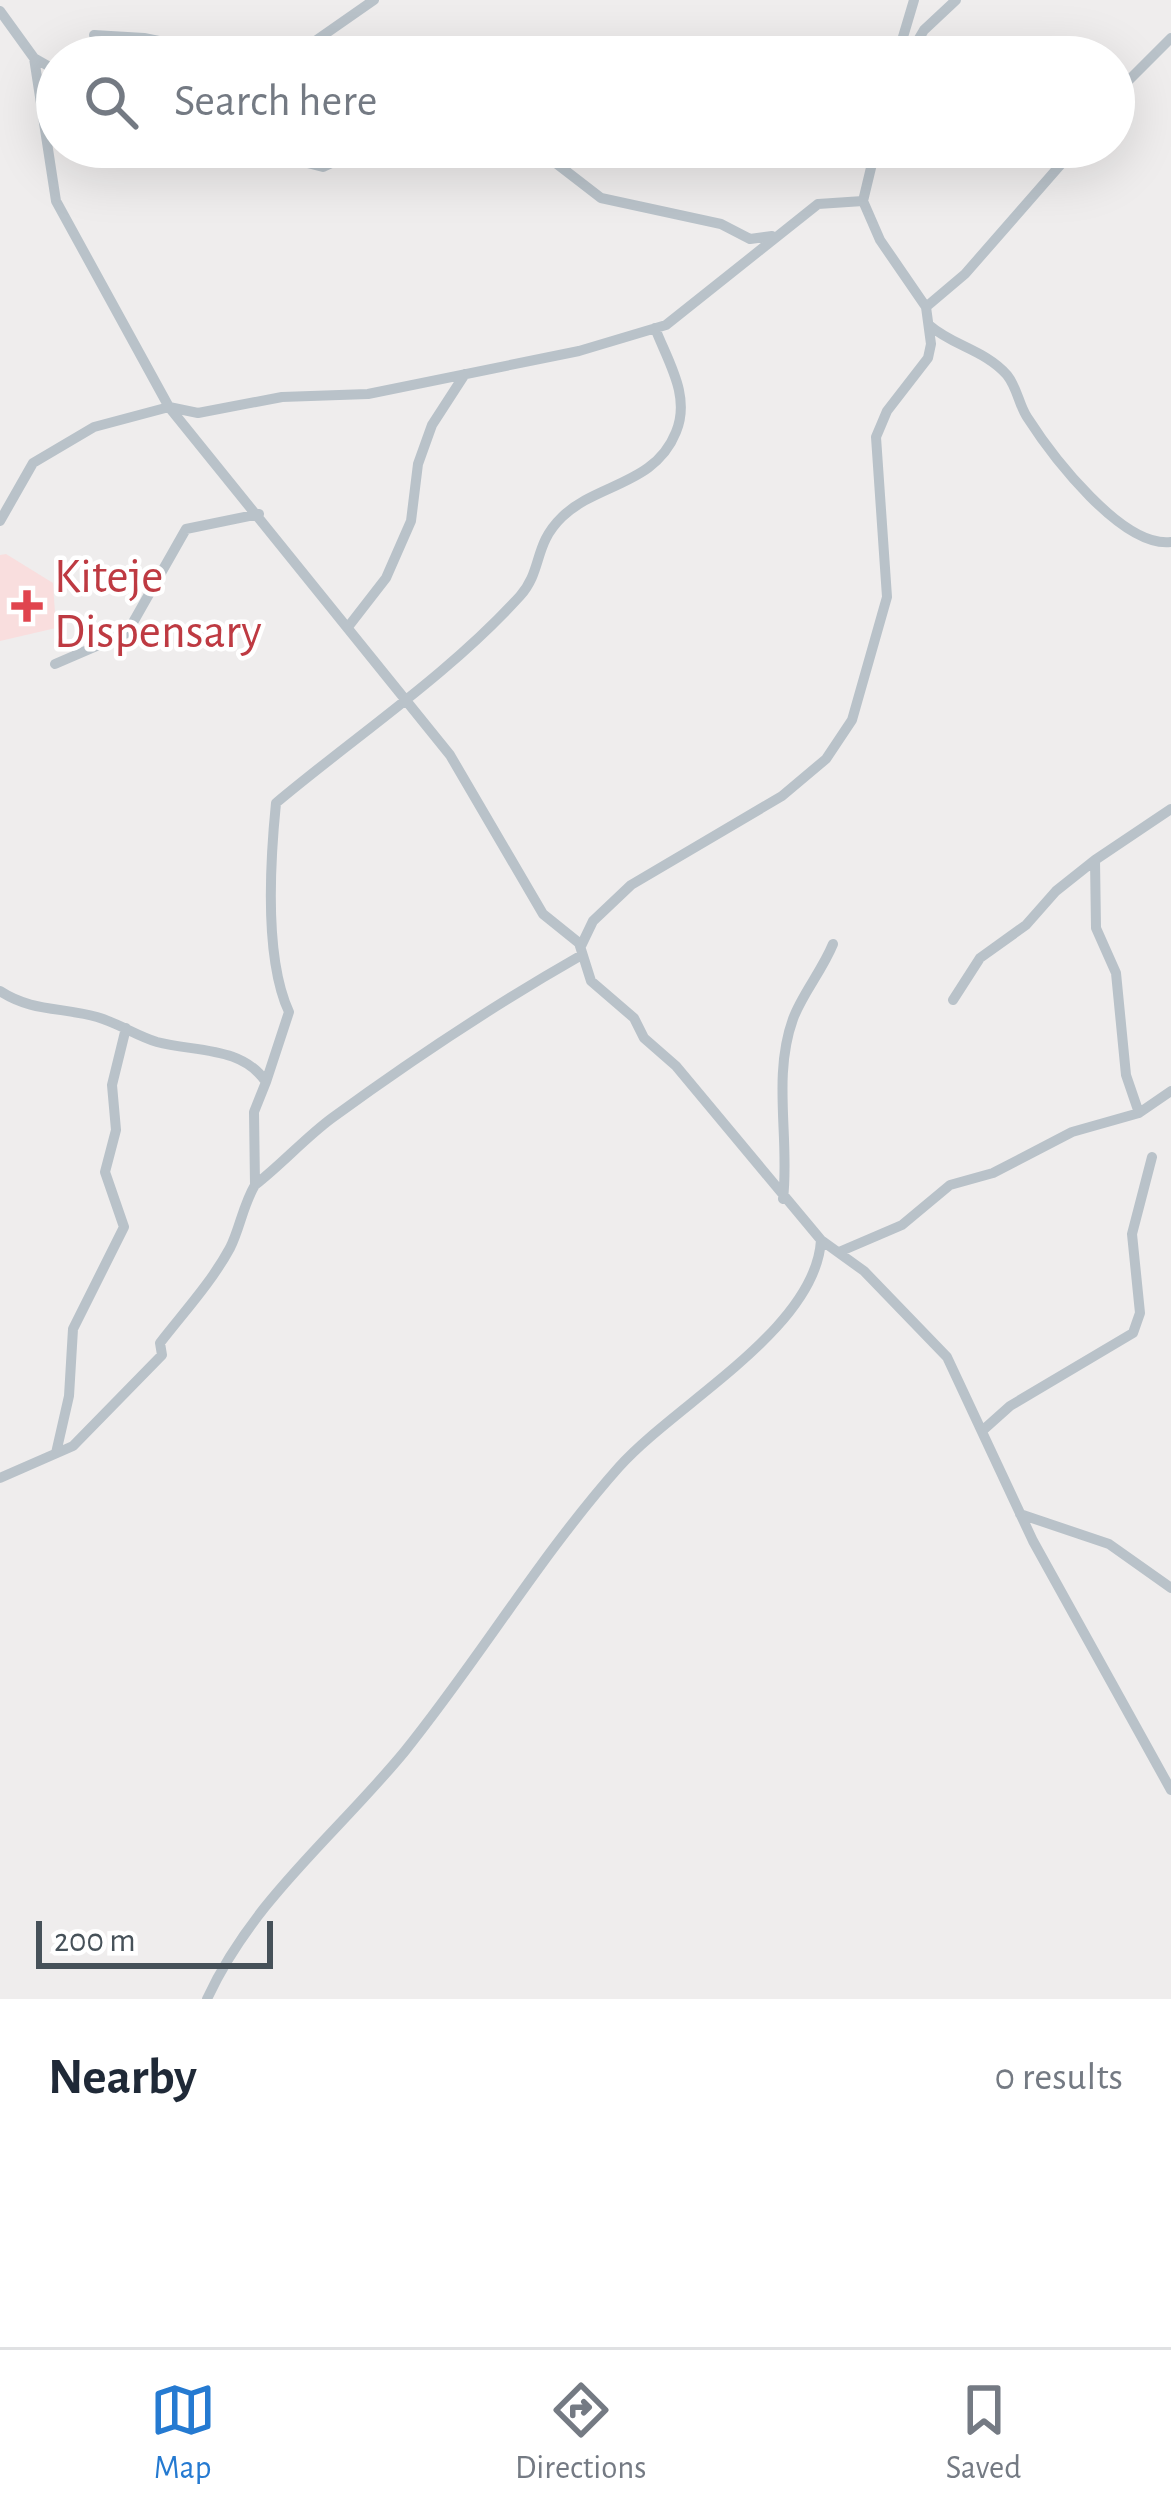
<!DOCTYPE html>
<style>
:root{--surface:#fff;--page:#f6f6f7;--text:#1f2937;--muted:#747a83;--line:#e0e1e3;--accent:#257ad1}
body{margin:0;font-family:"Alegreya Sans",sans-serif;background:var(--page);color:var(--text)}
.scale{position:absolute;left:36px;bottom:30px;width:237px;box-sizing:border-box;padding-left:12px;border:6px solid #465159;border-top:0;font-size:33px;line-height:42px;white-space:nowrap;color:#465159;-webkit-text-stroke:9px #fff;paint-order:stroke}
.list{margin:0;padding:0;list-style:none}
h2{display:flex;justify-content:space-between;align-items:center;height:156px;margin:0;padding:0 48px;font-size:51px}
h2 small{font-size:39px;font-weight:400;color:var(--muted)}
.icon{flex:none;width:66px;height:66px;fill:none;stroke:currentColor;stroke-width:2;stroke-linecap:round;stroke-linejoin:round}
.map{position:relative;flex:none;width:1171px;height:1999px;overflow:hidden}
.search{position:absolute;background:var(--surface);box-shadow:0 12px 48px #0002;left:36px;right:36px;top:36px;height:132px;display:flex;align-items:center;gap:30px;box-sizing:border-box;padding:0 42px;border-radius:66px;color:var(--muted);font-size:45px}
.sheet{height:348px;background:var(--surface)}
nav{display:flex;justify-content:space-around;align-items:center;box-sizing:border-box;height:168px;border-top:3px solid var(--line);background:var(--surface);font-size:33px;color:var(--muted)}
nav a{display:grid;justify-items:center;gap:6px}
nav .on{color:var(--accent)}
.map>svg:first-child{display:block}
</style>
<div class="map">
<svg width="1171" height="1999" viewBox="0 0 1171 1999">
<rect width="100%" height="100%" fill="#efeded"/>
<path fill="#f9dede" d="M6 554 53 583 56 628 0 641V555Z"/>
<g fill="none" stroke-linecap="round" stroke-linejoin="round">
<path stroke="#b9c2c9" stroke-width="10" d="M0 11 34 58 56 201 169 407 450 755 543 914 579 943 591 981 634 1018 644 1038 676 1066 821 1240 864 1271 947 1357 1033 1541 1171 1790
M94 35 144 38 238 57
M281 57 308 46 374 0
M897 57 914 0
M908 57 924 30 956 0
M34 58 57 71
M1114 95 1171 38
M42 99 50 80 57 78
M245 147 323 167 366 147
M535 147 601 198 721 224 750 239 772 236
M926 307 965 274 1076 147
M929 325C953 346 985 350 1007 375 1017 387 1019 405 1027 417 1052 456 1122 548 1171 542
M0 521 33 463 94 427 169 407 198 413 282 397 368 394 579 351 666 325 818 204 863 201 876 147
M348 627 386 578 411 521 418 464 432 425 465 374
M55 664 127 633 186 529 259 514
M1095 860 1171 809
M581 946 593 921 631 885 782 796 826 759 852 720 887 597 876 437 887 411 928 358 931 344 926 307 880 240 863 201
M0 991C32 1012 62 1007 97 1017 118 1023 137 1036 157 1042 195 1052 242 1046 266 1082L289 1012C264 958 270 863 276 803 357 735 448 675 520 596 543 570 533 545 562 517 597 483 655 485 676 432 691 396 668 362 655 328
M953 1000 980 958 1026 925 1056 891 1095 860 1096 928 1116 973 1126 1075 1139 1113
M266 1082 254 1112 255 1185C282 1164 305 1138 332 1118 413 1059 494 1005 580 956
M783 1199C790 1140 772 1077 793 1019 802 994 822 971 833 944
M839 1252 902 1225 950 1185 993 1173 1072 1132 1139 1113 1171 1091
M982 1431 1010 1406 1133 1333 1140 1313 1132 1234 1152 1157
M56 1453 69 1396 73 1329 124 1227 105 1172 116 1130 112 1085 126 1028
M0 1478 73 1446 162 1355 160 1343C184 1312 211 1283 230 1248 240 1228 243 1205 255 1185
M1020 1514 1109 1544 1171 1588
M207 1999C253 1899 337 1834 405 1751 480 1658 540 1556 619 1467 675 1404 816 1329 821 1240"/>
</g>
<path fill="#e0444e" stroke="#fff" stroke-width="4.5" d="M21 588h12v12h12v12h-12v12h-12v-12h-12v-12h12z"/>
<g text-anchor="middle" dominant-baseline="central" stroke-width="9" stroke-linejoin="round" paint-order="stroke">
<g font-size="48" fill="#be3a42" stroke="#fff" text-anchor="start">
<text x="54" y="578">Kiteje<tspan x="54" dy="55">Dispensary</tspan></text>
</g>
</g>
</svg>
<div class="scale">200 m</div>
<div class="search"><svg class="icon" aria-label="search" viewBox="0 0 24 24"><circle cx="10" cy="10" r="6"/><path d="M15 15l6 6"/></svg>Search here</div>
</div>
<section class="sheet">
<h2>Nearby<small>0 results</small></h2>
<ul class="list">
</ul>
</section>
<nav>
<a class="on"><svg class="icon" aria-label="map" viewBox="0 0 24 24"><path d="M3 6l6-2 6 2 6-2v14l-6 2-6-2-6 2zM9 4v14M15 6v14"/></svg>Map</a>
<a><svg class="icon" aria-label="directions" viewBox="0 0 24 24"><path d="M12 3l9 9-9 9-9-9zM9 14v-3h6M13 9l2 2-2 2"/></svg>Directions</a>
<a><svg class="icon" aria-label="saved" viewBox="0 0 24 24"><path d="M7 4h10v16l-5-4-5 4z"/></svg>Saved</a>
</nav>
